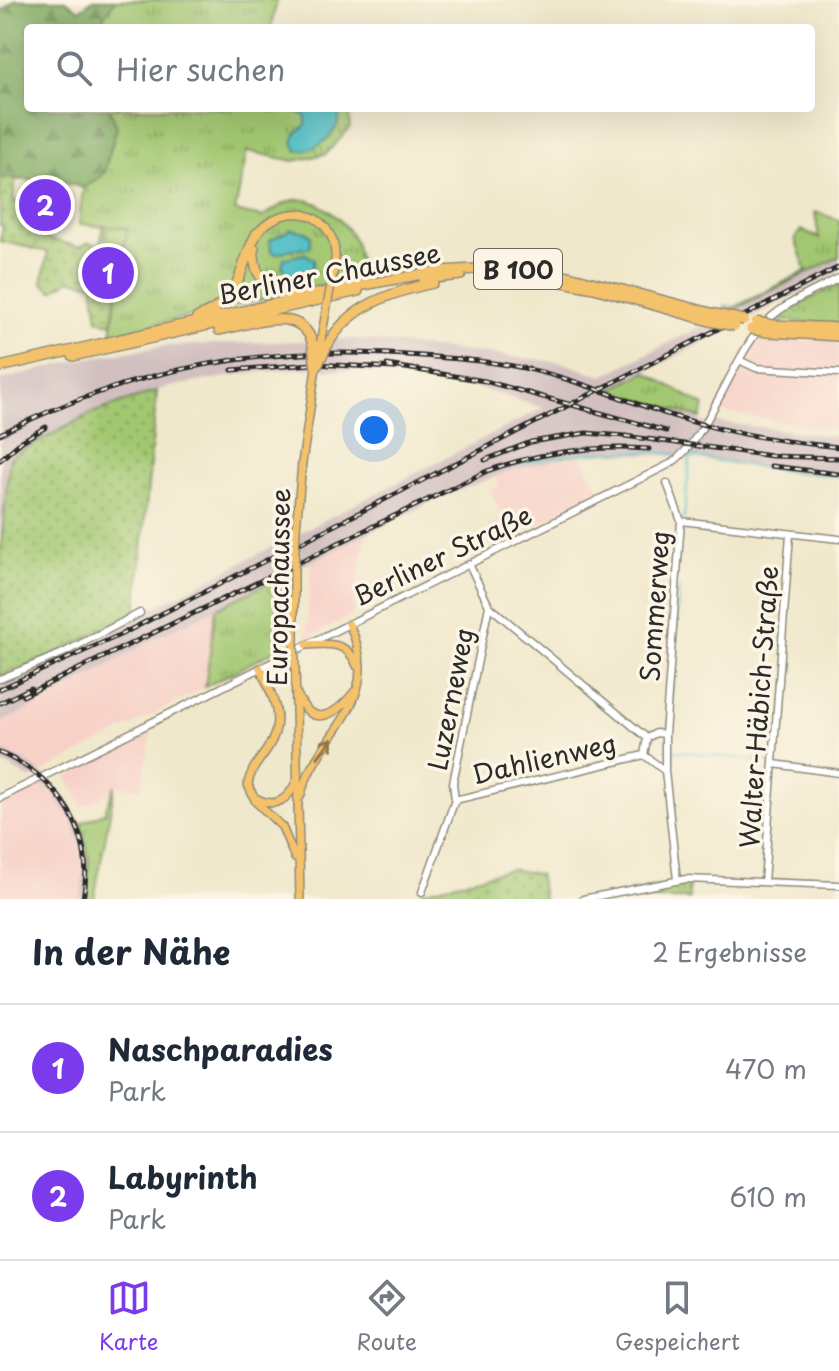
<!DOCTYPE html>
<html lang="de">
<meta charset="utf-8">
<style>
:root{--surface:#fff;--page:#f2f2f3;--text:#1f2937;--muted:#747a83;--line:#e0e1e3;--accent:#7c3aed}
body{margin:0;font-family:"Playpen Sans",sans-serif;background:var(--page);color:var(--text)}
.you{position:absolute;left:374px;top:430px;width:28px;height:28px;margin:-20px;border:6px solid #fff;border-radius:50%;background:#1a73e8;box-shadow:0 0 0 12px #1a73e833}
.badge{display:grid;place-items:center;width:52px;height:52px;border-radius:50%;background:var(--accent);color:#fff;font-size:26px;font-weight:700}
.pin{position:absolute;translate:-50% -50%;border:4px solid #fff;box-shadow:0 2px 8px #0006}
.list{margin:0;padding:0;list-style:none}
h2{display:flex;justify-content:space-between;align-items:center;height:104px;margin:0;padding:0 32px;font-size:34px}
h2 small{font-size:26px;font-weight:400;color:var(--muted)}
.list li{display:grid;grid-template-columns:52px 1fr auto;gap:24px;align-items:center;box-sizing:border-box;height:128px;padding:0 32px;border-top:2px solid var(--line)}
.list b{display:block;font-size:30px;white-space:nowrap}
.list p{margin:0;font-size:26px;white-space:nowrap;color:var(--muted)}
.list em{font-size:26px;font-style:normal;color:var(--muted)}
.icon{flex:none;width:44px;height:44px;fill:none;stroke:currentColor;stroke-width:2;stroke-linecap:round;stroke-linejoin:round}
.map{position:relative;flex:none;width:839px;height:899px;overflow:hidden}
.search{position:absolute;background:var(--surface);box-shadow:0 8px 32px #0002;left:24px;right:24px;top:24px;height:88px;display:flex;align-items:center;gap:20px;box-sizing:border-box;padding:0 28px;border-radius:8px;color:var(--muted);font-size:30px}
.sheet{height:360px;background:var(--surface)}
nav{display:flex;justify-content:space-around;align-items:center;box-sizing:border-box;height:112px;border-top:2px solid var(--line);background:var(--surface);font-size:22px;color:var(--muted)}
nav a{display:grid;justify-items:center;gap:4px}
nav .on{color:var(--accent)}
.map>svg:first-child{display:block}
</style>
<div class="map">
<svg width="839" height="899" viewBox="0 0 839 899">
<defs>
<pattern id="grass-tufts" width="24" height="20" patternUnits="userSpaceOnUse" patternTransform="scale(2)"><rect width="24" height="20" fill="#a2c771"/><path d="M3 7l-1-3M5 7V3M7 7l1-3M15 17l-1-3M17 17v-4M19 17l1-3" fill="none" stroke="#84a25d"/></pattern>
<pattern id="forest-firs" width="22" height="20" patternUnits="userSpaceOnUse" patternTransform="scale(2)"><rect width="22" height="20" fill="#81ac63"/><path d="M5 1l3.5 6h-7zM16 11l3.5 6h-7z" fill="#6a8c52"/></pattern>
<pattern id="cemetery-stones" width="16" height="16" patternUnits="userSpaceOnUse" patternTransform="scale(2)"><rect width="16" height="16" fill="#a2c771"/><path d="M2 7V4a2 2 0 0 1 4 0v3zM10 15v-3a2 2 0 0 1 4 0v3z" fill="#84a25d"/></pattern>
<pattern id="park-dots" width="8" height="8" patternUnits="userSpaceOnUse" patternTransform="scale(2)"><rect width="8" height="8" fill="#a2c771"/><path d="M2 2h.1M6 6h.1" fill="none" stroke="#84a25d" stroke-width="1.8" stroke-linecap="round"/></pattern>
</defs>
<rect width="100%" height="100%" fill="#fcf5e5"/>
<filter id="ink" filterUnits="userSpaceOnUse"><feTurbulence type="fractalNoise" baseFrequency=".0125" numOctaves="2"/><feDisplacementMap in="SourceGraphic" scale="16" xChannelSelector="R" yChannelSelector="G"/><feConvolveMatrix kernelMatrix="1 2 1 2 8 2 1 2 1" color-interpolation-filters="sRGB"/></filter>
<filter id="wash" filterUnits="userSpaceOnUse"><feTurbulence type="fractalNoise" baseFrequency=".006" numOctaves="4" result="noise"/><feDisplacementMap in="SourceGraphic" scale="32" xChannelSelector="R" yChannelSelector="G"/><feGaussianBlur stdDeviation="1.8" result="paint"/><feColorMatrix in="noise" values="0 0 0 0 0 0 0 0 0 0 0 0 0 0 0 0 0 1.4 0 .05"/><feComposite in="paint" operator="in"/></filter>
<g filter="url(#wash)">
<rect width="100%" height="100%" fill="#f0e8cb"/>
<path fill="#f7d1c8" d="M759 337 804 341 839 339V430L713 411Z
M581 456 602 494 495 544 488 527 504 518 490 491 500 486 495 476 530 465Z
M366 534 352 616 306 639 312 561Z
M216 609 205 687 41 773 0 749V723L50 699 152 640Z
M152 731 141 789 115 785 111 792 82 807 67 776Z
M40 782 65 808 77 831 84 867 80 899H0V802Z"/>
<path fill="#d2bfc0" d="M839 257V272L611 390 701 418 700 422 708 424 710 421 839 437V478L687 458 688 455 678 454 675 456 607 453 567 457 509 471 435 500 276 579 152 640 50 699 0 723V683L51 660 543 408 482 389 353 370 292 369 245 374 168 387 133 398 11 457 0 541V380L83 359 165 346 355 339 560 362 603 376Z
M0 749 31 765 48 779 70 804 81 823 89 858 88 889 85 899H80L84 867 81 846 71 819 53 793 35 777 29 778 0 761Z"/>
<path fill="url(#grass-tufts)" stroke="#66794e" stroke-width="2" d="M115 0H277L271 28H96Z
M109 108H349L350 128 326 154 294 161 247 151 235 211 262 217C271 212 281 204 291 201 317 193 348 223 356 245 359 255 359 267 361 277L111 334 127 229 79 224 83 188 103 175 117 127Z
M815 212 839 220V257L732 311 725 306 735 307 806 271 795 238 802 230 819 238Z
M839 284V324L775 320 787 311Z
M646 372 704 406 701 418 610 390Z
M284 575 286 645 205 687 216 609Z
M115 785 94 899H86L89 858 81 823 104 813Z
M689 882V899H634L629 892Z"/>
<path fill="url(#forest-firs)" stroke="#566c47" stroke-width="2" d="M15 0H66L79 10 93 0H115L96 28H28V108H109L117 127 103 175 83 188 57 181 0 179V12Z"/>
<path fill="url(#cemetery-stones)" stroke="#66794e" stroke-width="2" d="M103 226 127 228 122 262 98 258Z"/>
<path fill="url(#park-dots)" stroke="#66794e" stroke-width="2" d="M0 177 16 178 13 201 36 204 39 233 48 239 80 247 88 242 100 245 99 258 122 262 112 323 98 320 93 284 70 280 53 291 42 283 48 252 0 241 3 226 0 225Z
M157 391 136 612 54 655 0 676V557L10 457 92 413Z
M510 869 538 874 544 899H425L422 892Z"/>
<path fill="#52c0c6" stroke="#3e7678" stroke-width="2" d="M294 108H339C343 131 318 152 297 151L293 142 297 132 306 125V117Z
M291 229 306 232 311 236 310 248 292 249 276 254 271 251 270 240Z
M306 254 314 260 312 270 301 276 287 274 282 266 284 258Z"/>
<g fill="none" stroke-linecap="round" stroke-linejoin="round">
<path stroke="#52c0c6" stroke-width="2" d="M691 456 775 470 839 476
M507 467C564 452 618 447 677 454
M684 518 690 457
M679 589 668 750 768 762"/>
</g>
</g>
<g filter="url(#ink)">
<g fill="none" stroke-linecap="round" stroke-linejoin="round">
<g stroke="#8e8a7b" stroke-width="9">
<path id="minor" d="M739 360 756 368 839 373
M681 521 839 539
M469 564 489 606 647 738
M0 679 63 653 140 613
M665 734 681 521 667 483
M774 764 839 773
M665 771 644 755 647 738 656 733 665 734V771L677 880
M0 798 670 464C707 441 730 363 761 327 781 304 813 292 839 278
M455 800 453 783 489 606
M764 882 790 534
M422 892 455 800 644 755
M583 899 686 879 839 885"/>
</g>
<g stroke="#8e8a7b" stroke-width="10">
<path id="major" d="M257 233C278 207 320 205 333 241 337 253 335 266 332 279
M320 345 327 306
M296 530 302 463 316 368
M294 573V642
M307 645C329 643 349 642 357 666
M295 662 300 899
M260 668C272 694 286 719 269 746 261 760 250 768 248 785L256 802 282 827 295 858
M298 696C313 731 338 713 355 691
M300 797C317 731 387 704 349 624
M256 798C275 809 288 800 296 782"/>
</g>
<g stroke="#8e8a7b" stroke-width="12">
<path id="highway" d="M254 249C252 276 271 295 298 295
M532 276 594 288 710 321
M424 279 461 275
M197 318C247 297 235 272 257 233
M773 325 839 328
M219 330C249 325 302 302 313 345
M768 332 839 336
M327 346C348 306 392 292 433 283
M73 356 358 291
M0 367 321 293 438 271 496 268 561 274 715 314"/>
</g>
<use href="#minor" stroke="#fff" stroke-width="6"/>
<use href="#major" stroke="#f4c26a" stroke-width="7"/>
<use href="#highway" stroke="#f4c26a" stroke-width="9"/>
<g stroke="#2b2b2b" stroke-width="5">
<path id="rail" d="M387 365 485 381 666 431
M232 370 313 364 396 368
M0 434C139 365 267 344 422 356 462 359 502 362 541 372 586 383 629 402 673 416 727 433 783 442 839 447
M0 460 22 441 46 427
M485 460 531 442 586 433 625 436 772 456 839 458
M771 466 839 474
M0 689 122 634 839 267
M23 696 487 471C539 452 594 445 649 449
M0 703 31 688
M0 753C60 778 96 834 83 899"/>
</g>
<use href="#rail" stroke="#fcf5e5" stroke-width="2" stroke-dasharray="6" stroke-linecap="butt"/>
<g stroke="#8e8a7b" stroke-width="10" stroke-linecap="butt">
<path id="major-bridge" d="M327 306 332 279
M317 362 320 345
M294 573 296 530
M294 642 295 662"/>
</g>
<g stroke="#8e8a7b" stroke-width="12" stroke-linecap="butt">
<path id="highway-bridge" d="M715 314 744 320
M710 321 735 326
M756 322 773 325
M751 329 768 332
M313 345 316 368
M316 368 327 346"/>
</g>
<use href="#major-bridge" stroke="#f4c26a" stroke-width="7"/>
<use href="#highway-bridge" stroke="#f4c26a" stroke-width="9"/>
</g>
<defs><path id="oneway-shaft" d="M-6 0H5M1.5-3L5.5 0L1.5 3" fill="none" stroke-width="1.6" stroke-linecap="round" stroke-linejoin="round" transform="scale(2)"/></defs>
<use stroke="#90764a" href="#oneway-shaft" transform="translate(325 748) rotate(-53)"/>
</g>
<g text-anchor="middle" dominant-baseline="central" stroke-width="7" stroke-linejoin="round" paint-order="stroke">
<rect fill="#fcf5e5" stroke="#6a6863" stroke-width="2" x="474" y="249" width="88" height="40" rx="6"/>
<g font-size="24" font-weight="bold" fill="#2b2b2b">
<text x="518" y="269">B 100</text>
</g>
<g font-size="26" fill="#2b2b2b" stroke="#fcf5e5">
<text transform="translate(329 273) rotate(-11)">Berliner Chaussee</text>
<text transform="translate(442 555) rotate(-26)">Berliner Straße</text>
<text transform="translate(278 587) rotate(-89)">Europachaussee</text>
<text transform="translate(654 606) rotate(-86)">Sommerweg</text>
<text transform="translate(450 699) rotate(-79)">Luzerneweg</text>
<text transform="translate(758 707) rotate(-86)">Walter-Häbich-Straße</text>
<text transform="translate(544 758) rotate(-13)">Dahlienweg</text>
</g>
</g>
</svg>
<div class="you"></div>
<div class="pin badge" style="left:108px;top:273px">1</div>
<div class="pin badge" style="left:45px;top:205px">2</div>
<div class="search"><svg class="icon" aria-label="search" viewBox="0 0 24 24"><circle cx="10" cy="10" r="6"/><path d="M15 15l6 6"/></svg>Hier suchen</div>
</div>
<section class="sheet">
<h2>In der Nähe<small>2 Ergebnisse</small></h2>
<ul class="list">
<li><span class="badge">1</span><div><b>Naschparadies</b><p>Park</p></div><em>470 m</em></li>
<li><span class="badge">2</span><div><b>Labyrinth</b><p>Park</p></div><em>610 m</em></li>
</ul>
</section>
<nav>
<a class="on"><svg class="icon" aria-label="map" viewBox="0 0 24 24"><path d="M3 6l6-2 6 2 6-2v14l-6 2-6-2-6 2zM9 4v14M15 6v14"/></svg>Karte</a>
<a><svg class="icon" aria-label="directions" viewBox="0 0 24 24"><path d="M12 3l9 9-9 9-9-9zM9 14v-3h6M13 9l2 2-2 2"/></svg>Route</a>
<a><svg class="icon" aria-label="saved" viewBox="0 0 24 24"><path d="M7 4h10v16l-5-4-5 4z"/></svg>Gespeichert</a>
</nav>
